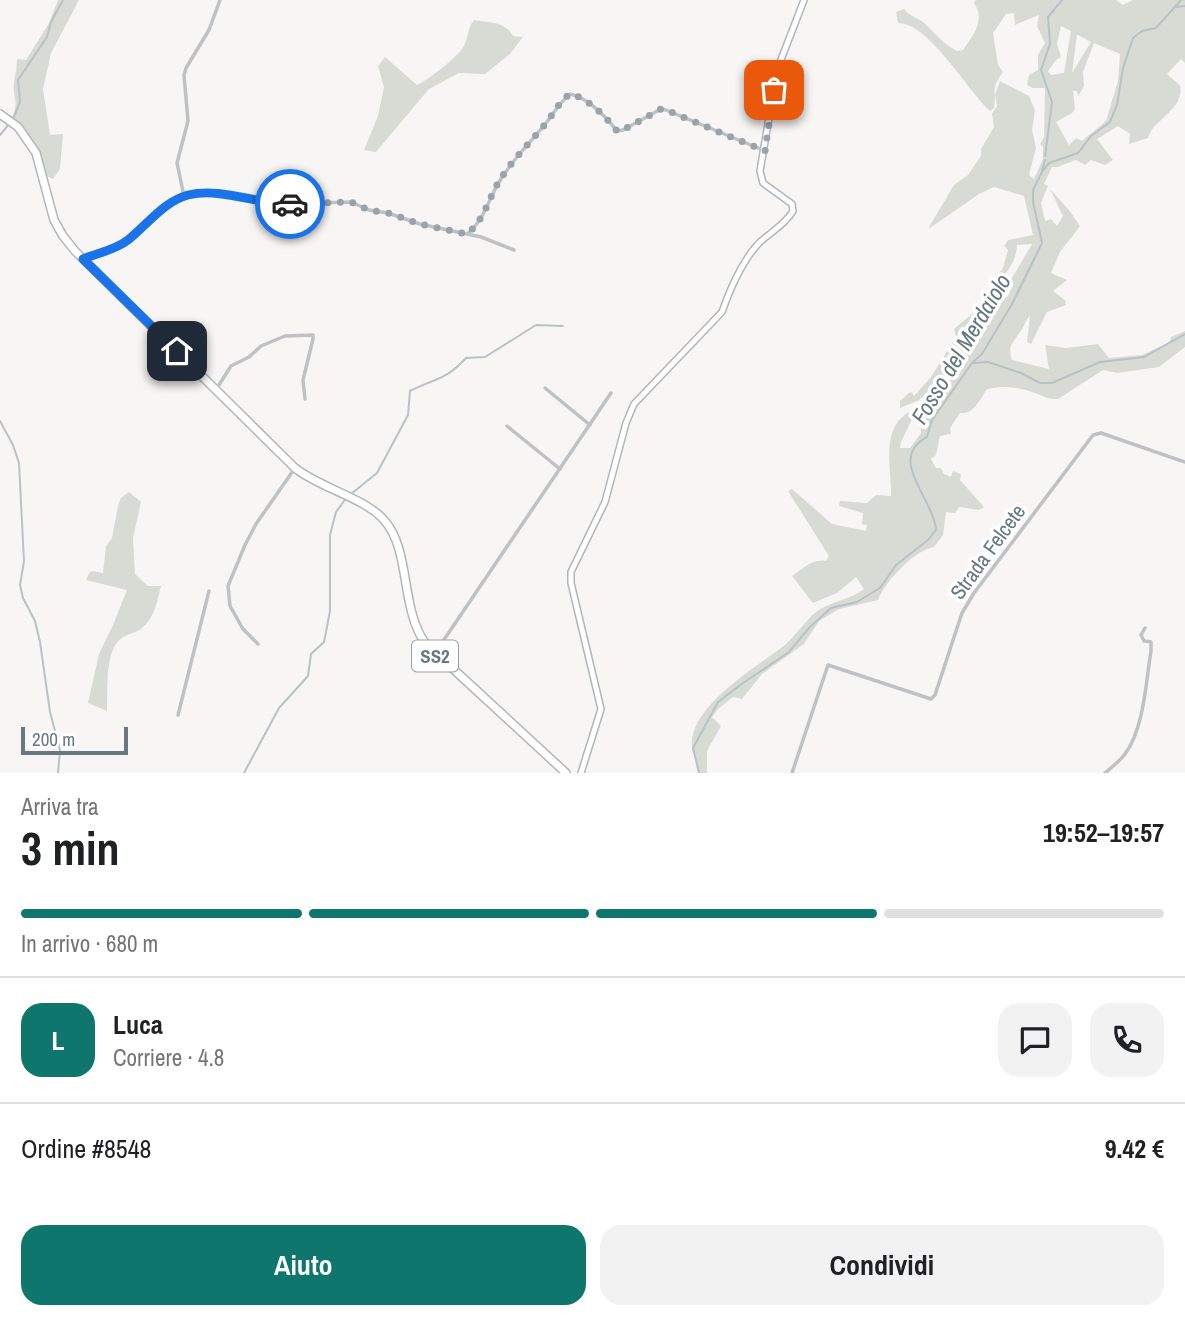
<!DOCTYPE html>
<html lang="it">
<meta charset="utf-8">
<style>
:root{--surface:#fff;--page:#f2f2f2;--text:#202124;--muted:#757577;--line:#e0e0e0;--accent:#0f766e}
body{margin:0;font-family:"Archivo Narrow",sans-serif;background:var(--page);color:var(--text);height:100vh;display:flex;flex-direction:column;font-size:26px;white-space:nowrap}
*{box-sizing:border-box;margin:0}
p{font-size:23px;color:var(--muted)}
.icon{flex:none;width:38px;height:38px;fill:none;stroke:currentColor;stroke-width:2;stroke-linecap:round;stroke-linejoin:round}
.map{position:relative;height:773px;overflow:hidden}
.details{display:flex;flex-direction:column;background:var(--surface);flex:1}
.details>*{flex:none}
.scale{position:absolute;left:21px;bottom:18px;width:107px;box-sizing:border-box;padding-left:7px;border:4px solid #697781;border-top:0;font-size:19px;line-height:24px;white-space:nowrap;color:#697781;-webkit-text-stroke:5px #fff;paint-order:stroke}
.pin{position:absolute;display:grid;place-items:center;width:60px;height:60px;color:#fff;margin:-30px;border-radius:14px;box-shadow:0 4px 10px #0006}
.courier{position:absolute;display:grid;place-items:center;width:70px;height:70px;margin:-35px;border:5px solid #1a73e8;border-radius:50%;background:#fff;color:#222;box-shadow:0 2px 9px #0007}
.summary em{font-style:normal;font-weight:700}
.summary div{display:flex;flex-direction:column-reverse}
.summary{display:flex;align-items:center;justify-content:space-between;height:119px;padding:0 21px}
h1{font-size:46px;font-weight:700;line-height:52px}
.bar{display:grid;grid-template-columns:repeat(4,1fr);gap:10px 7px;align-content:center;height:84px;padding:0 21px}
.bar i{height:9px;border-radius:5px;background:var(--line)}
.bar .current{background:var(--accent)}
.bar p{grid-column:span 4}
.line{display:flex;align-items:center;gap:18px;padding:0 21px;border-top:2px solid var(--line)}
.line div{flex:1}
.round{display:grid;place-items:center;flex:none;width:74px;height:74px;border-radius:21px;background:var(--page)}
.button{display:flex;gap:14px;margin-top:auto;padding:14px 21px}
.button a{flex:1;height:80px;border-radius:21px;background:var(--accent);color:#fff;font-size:28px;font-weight:700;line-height:80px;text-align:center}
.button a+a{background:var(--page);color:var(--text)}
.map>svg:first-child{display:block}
</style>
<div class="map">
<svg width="1185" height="773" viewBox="0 0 1185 773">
<rect width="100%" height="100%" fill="#f7f6f4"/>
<g fill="#d7dbd4" fill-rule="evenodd">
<path d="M58 0H79L51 53 43 89 50 135 63 134 60 169 53 179 47 176C41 151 30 136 12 118 20 100 12 98 14 83 15 74 17 68 17 59L26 60 49 23Z"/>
<path d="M976 0H1116L1123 5 1133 0H1185V63L1181 59 1167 74C1171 78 1177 82 1180 86 1185 110 1152 120 1148 138L1129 144 1130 134 1118 126 1097 139 1113 160 1105 165 1091 160 1085 165 1076 160 1057 167H1052L1044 184 1048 186 1041 203 1045 221 1051 219 1057 226 1063 216 1050 189 1069 210 1080 226 1060 252 1051 273 1067 280 1053 291 1065 300 1066 305 1047 312 1031 344 1027 342 1030 316C1024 322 1025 327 1020 332 1013 343 1007 346 1012 360L1049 369 1045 345 1066 348 1098 344 1109 358 1142 355 1170 342 1171 337 1185 331V347L1159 367 1117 373 1103 370 1058 399C1049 400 1043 396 1035 393 1019 387 1003 385 987 389 980 399 974 415 960 413L950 428 951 434 940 436 936 455 931 459 936 468H941L944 474 951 477 953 471 961 474 960 480 984 507 979 510 959 507 955 513 946 512 943 535 934 547C914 550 885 582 878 600L839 609 819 621 804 644 762 674 742 699 733 697 719 708 712 717 721 726 707 751V773H699C696 767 698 763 696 758 695 754 692 752 692 748 687 706 759 666 786 644 797 634 805 621 816 612 831 601 850 600 864 589L856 577 837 593 813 603 792 576C802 569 813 558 826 561L829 556 788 491 792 489 832 524 866 531 867 525 862 524 863 513 839 506 840 501 867 503 876 495 891 496C892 469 879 427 911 411L915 413 901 442 900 448H910L921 433V422L936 410 948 380 939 382 919 400 900 408V401L909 393 912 392 914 396 931 377 956 337 954 329 995 295 1004 299 1008 296 1013 285 1009 283 1032 244 1017 245C1016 259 1011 267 1002 278L998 275 1003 268 1008 250 1004 246 1008 240 1033 235 1024 196 994 187 979 194 930 228 929 227 954 185 968 175 981 156V149L994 127 992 114 997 106 995 95 1000 81 1029 96 1035 110 1032 130 1036 148 1029 175 1034 179 1043 159V147L1040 144 1044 137 1045 88H1033L1027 85 1029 75 1038 70V55L1045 43 1037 26 1039 15 1015 25 1014 13 1006 14 993 33 998 65 1003 72C990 90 997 89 994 108L990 111C968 91 928 22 898 23L896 12 904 9C909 16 916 17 923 22 935 33 943 44 957 51L963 50C973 35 986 21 974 3ZM1061 26 1071 31 1064 73 1051 75 1048 71 1056 60 1061 57 1057 44ZM1078 35 1091 42 1072 73 1077 35ZM1094 43 1120 54 1118 81 1106 121 1082 141 1076 138 1069 145 1056 122 1072 113 1075 109 1073 91H1077L1078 96 1084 86 1083 72Z"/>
<path d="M474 20C490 23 505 21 513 36L523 37 510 54 485 74 459 73 429 89 376 152 364 150 378 116 384 87 378 66 385 57 417 85C428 80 459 56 464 46 468 37 468 27 474 20Z"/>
<path d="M129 492 141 502 133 538 135 574 148 586H161C157 602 154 621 139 630 130 635 122 635 116 644 105 661 108 691 107 711L88 703 99 654 113 625 127 590 86 580 89 573 92 571 103 573 106 546 112 538 118 506 121 498Z"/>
</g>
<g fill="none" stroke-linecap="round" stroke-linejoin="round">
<g stroke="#b8c2c6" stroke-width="2">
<path d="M1176 7 1185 6"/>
<path d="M13 119 20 102 18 80 47 37 51 22 63 0"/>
<path d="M0 135 9 124"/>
<path d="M1045 156 1052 102 1041 70 1050 44 1048 17 1062 0"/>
<path d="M1042 171 1045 160"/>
<path d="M974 363 988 362 1021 373 1040 383H1052L1100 362 1144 357 1185 334"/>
<path d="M0 421 13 445 19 463 24 561 20 585 23 598 35 621 40 642 50 712 60 750 58 773"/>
<path d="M351 494 377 473 408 415 410 391C435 378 445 381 466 358L485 357 536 325 563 326"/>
<path d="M244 773 279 708 308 676 311 654 324 642 330 611V535L336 512 347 497"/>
<path d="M699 773 693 748 718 702 743 683 789 652 809 628 831 608 857 602 880 588 896 565 928 540 936 530C934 499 886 459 927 437L932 420 972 363 982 354 1012 304 1042 243 1033 202V190L1042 172 1049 163 1078 153 1091 136 1110 122 1117 105 1123 68 1133 38 1142 31 1156 28 1181 0"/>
</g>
<g stroke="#b1b6b9" stroke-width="8">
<path id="secondary" d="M581 773 601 709 571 583V572L605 502 626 423 634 404 722 312C730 289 741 263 758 244 769 233 785 225 793 211L792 204 763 183 760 171 777 70 804 0"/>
</g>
<g stroke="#b2b6b9" stroke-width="10">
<path id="primary" d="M0 114 18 127 36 153 54 220 63 236 75 251 295 468C320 488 365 498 384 520 411 550 400 607 425 643L566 773"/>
</g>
<g stroke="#bec2c5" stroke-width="3.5">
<path d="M184 196 177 163 188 121 184 75 186 68 209 30 220 0"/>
<path d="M468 233C484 220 489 199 499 182 512 160 530 143 546 123 554 113 560 102 570 94 588 98 606 117 617 131L623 130 661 109 666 110 763 150"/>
<path d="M85 258 115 248 128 240 149 219 189 195H223L278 204 351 202 369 210 388 213 420 224 481 237 514 250"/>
<path d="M217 388 231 366 249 357 261 346 285 336 313 335V339L303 380 305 399"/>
<path d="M545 388 590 425"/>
<path d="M507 426 560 469"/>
<path d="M258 644 243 629 230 606 228 586 245 545 256 524 295 468"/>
<path d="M435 653 611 393"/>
<path d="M178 715 209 591"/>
<path d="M792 773 828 665 931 699 935 695 962 613 974 593 1093 435 1101 433 1185 462"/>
<path d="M1105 773C1112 767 1120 761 1125 754 1144 729 1146 681 1151 651V642L1144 641 1141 635 1145 628"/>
</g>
<use href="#secondary" stroke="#fff" stroke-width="5"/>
<use href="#primary" stroke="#fff" stroke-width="7"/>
</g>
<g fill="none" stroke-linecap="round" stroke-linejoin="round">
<path stroke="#9ba3a9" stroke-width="7" stroke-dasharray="0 12.6" d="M290 204 351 202 369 210 388 213 420 224 466 234C483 223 488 200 498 183 511 161 530 143 546 123 554 113 559 102 570 94 588 98 606 117 617 131L623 130 661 109 666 110 765 151 774 90"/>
<path stroke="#1a73e8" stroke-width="9" d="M177 351 83 259C98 253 115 250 128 240 146 226 164 201 188 195 220 187 257 204 290 204"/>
</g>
<g text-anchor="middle" stroke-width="7" stroke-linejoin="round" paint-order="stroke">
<rect fill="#fff" stroke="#96a0a7" stroke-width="2" x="412" y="640.5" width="46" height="31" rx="5"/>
<g font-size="19" font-weight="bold" fill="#697781">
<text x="435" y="663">SS2</text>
</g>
<g font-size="21" fill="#697781" stroke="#fff">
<text transform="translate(988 552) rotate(-54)" y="7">Strada Felcete</text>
</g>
<g font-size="23" font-style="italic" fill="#65777d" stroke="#fff">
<text transform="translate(961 349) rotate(-59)" y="8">Fosso del Merdaiolo</text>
</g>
</g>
</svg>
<div class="scale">200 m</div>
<div class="pin" style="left:774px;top:90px;background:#ea580c"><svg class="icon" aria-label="bag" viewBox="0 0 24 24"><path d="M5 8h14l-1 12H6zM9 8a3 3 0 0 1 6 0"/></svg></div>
<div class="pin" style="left:177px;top:351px;background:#1f2937"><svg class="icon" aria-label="home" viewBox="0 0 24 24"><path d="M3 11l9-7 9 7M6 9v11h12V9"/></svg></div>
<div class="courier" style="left:290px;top:204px"><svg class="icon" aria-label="car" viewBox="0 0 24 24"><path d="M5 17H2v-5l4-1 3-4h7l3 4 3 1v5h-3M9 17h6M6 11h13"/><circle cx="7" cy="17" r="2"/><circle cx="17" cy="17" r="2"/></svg></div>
</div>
<section class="details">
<div class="summary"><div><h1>3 min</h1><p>Arriva tra</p></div><em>19:52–19:57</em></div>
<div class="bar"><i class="current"></i><i class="current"></i><i class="current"></i><i></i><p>In arrivo · 680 m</p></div>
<div class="line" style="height:126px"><b class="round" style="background:var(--accent);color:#fff">L</b><div><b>Luca</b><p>Corriere · 4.8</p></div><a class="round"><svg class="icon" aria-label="chat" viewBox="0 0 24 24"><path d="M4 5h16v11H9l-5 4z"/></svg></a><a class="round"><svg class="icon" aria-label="phone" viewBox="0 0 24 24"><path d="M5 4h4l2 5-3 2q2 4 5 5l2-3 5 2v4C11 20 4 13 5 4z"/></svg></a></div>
<div class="line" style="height:91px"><div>Ordine #8548</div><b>9.42 €</b></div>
<div class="button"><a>Aiuto</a><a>Condividi</a></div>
</section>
